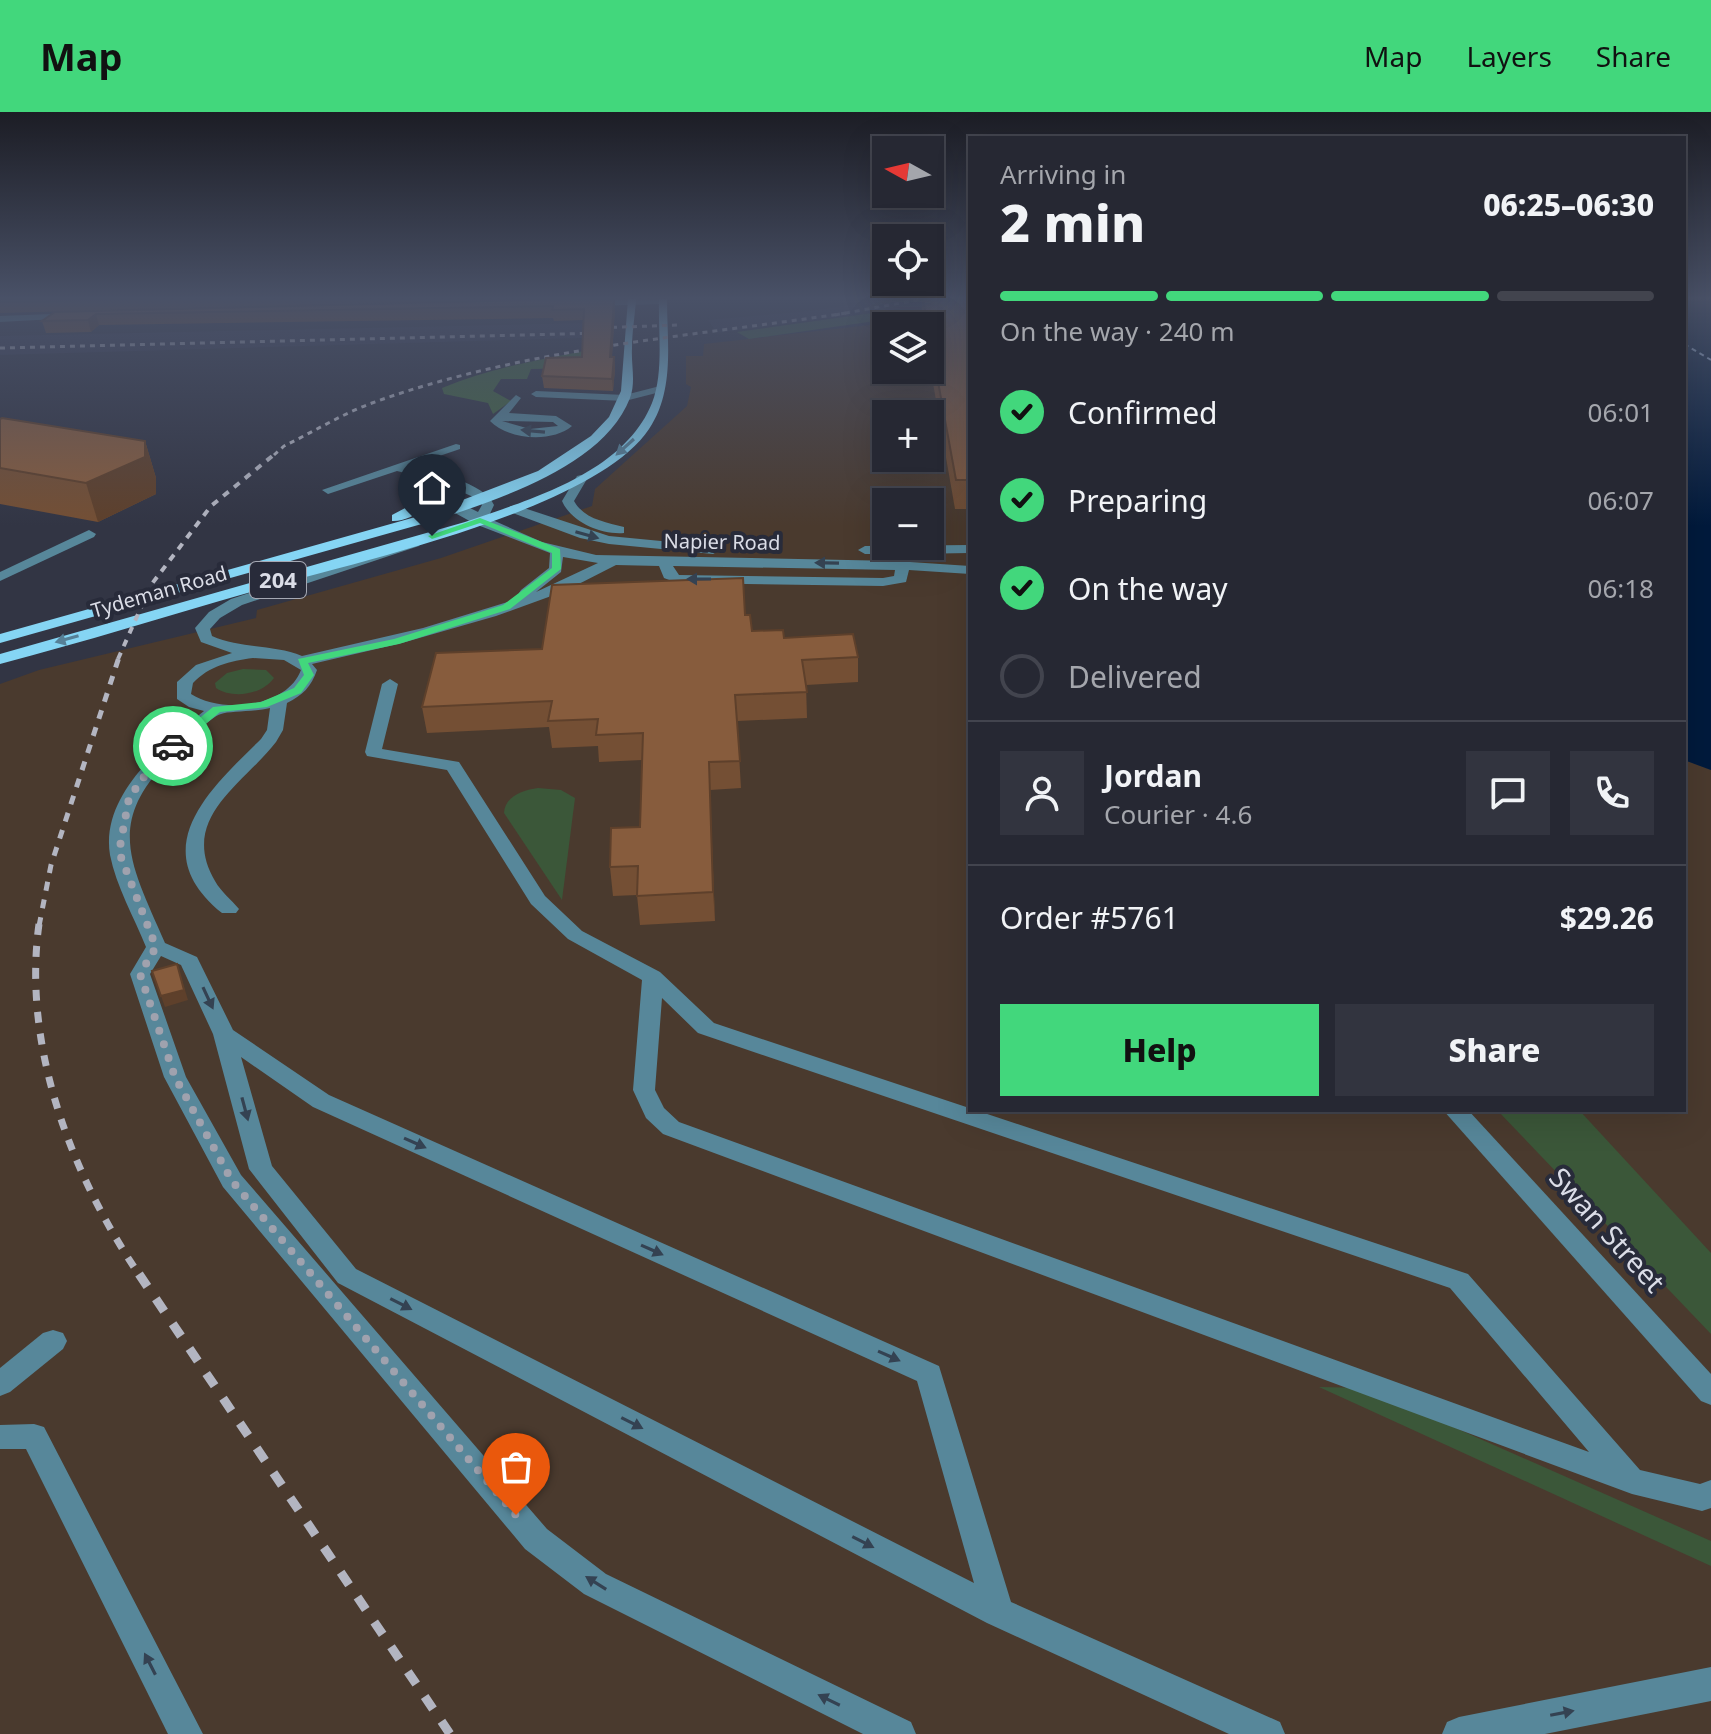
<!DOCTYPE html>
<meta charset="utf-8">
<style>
:root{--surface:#262833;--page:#32343f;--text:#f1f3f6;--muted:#a4a6ac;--line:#42444e;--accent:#42d77c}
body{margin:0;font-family:"Noto Sans",sans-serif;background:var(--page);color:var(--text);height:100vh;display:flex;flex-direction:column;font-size:30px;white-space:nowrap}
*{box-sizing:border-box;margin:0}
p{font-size:26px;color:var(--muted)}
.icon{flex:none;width:44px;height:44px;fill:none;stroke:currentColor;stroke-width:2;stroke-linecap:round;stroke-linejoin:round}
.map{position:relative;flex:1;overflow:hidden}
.drawer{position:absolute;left:968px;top:24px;width:718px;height:976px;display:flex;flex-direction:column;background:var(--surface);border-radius:0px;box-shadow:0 8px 32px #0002,0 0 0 2px var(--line)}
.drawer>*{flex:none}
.needle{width:52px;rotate:278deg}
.fabs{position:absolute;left:872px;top:24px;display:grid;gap:16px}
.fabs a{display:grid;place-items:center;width:72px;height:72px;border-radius:0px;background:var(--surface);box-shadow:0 8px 32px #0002,0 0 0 2px var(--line);font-size:40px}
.pin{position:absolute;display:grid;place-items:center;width:68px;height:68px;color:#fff;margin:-82px -34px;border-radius:50% 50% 50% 0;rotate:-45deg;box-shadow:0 0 8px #0007}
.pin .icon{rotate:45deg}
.courier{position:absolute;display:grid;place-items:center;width:80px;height:80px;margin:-40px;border:6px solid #42d77c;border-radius:50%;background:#fff;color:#222;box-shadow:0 2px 10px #0007}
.headline em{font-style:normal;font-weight:800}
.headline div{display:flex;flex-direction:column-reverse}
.headline{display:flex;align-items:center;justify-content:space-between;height:136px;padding:0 32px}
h1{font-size:52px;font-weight:800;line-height:60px}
.bar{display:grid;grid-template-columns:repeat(4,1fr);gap:12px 8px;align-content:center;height:96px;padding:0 32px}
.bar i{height:10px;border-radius:6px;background:var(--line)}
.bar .selected{background:var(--accent)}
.bar p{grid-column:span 4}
.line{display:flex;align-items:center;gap:20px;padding:0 32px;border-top:2px solid var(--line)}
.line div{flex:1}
.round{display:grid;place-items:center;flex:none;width:84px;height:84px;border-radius:0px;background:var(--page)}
ol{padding:0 32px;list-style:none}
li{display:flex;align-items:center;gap:24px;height:88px}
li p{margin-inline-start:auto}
li .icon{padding:8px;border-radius:50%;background:var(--accent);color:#111;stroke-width:4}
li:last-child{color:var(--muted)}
li i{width:44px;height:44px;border:4px solid var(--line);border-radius:50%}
.cta{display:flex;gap:16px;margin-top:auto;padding:16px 32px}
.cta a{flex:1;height:92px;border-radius:0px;background:var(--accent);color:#111;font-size:32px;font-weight:800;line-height:92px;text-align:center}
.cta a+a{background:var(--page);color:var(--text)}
header{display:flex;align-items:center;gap:48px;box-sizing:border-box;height:112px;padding:0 40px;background:var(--accent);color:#111}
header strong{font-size:38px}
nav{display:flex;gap:44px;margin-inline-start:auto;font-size:28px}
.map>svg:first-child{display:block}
</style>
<header>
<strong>Map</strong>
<nav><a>Map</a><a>Layers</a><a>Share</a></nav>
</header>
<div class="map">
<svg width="1711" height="1622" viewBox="0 0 1711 1622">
<rect width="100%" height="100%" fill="#323544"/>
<g fill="#393c52">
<path d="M890 187H964L890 202 885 199 717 221 708 208 810 199Z"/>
<path d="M588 211 586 226H581L0 243V224Z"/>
</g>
<path fill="#4a3a2e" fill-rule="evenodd" d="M970 187V998H1684V648L1711 658V1622H0V572L39 558 256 506 257 498 441 446 592 394 595 377 687 294 691 275 686 272V244H703L704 232 870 213 892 208 890 202ZM886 214H930V258H886ZM886 302H930V346H886ZM886 390H930V434H886Z"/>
<g fill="#3b5739">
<path d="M243 557 266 558 274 566C262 583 232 587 216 576L215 571 227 561Z"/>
<path d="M538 676 561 678 575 686 562 788 504 701C505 684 523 678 538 676Z"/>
<path d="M1497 998H1579L1711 1141V1222Z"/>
<path d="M1319 1275 1365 1276 1711 1429V1454Z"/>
</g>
<g fill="#436640">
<path d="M886 199 889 207 749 227 737 220Z"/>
<path d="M589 238 583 256 531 257 527 267H501L493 279 511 289 493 302 488 291 444 282 442 276C489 256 539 248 589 238Z"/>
</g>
<path fill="#011a3c" d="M1684 187H1711V658L1684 648Z"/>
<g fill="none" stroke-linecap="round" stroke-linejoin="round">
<path stroke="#b8d5fb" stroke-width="2" stroke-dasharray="5 4" stroke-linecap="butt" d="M1684 232 1711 248"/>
<g fill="#57879a" fill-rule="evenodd">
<path d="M668 187 662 192 589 194 585 191 589 188Z"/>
<path d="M77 201 74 206 0 210V204Z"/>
<path d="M660 274 664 275V279L625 289 536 285 531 282 536 279 625 283Z"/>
<path d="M516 283 521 286 509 301 556 304 572 314C552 331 509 328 490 309ZM502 309 553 310 558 314 530 317Z"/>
<path d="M456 332 460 333V337L410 354C432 359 485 371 494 393L488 406 542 430 596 443 896 449 897 442H865L858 438 865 434 970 433V441L910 442V450L970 454V462L909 458 906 470 883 474 677 471 664 466 659 454 616 453 565 479 496 504 402 531 312 552 317 558C311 575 303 583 287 591L283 618 276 630C244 672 178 706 215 769 221 780 231 787 239 797L236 801H222C143 737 210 677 261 627L267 618 270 596C256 600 229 599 221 602 210 605 188 630 179 638 102 708 130 750 165 831L197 845 233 918 329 983 939 1254 1011 1490 1280 1610 1285 1622H1229L987 1511 338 1171 249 1057 213 922 181 853 161 844 150 862 186 965 241 1063 547 1417 606 1462 911 1610 916 1622H863L584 1482 525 1437 223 1075 164 965 130 862 146 835C134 805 116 774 110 743 100 682 164 632 204 599L189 595 177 587V570L196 553 232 541 201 530 195 516 209 500 231 487 414 427 421 431 419 434 242 493 220 506 210 517 212 524C241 537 274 532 302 544L423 516 524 485 519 481 521 478 549 456 550 441 475 412 408 375 405 361 397 359 328 382 322 378ZM417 363 433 367 480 388 482 393 478 400 418 370ZM563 445 598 451 536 480 561 460ZM673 454 895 458 894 464 883 466 679 463ZM253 546 284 548 301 558C287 596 221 602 191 582L193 571C209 554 230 549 253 546ZM241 945 313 995 917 1269 974 1471 356 1157 272 1054Z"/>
<path d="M581 363 587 367 574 389C584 407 605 410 624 415V421C601 423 571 410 562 389L577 364Z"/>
<path d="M510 394H518L609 424 713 434 720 438 713 442 609 432 580 426 510 400Z"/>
<path d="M89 418 96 422 94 425 0 469V460Z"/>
<path d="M390 567 398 572 382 637 459 650 545 784 582 819 660 860 714 911 1468 1162 1640 1358 1700 1372 1711 1368V1396L1702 1399 1632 1382 663 1022 646 1006 633 978 642 868 568 827 531 792 447 658 367 644 365 640 382 572ZM662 886 698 921 1450 1176 1589 1340 679 1010 664 996 655 978Z"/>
<path d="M1443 998H1468L1711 1262V1293L1701 1289Z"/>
<path d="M53 1218 63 1221 67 1229 63 1237 10 1280 0 1284V1256L43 1221Z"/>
<path d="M34 1312 44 1315 203 1622H168L26 1337H0V1313Z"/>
<path d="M1711 1555V1589L1545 1622H1442L1447 1610 1459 1605Z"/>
</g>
<g fill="#85d5f4" fill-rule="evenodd">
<path d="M628 187H636C635 204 632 220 632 236 631 253 636 270 630 286 604 354 499 387 436 408L0 531V522L426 402 538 359 591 324 609 305 621 279Z"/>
<path d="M659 187H667C667 231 675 278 649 317 595 399 347 452 251 480 167 504 84 530 0 552V542L465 410C529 388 624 361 652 291 664 260 658 220 659 187Z"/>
<path d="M430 379 440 382C430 395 409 410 392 409V403L424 386Z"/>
</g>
<g stroke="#b3b5c1" stroke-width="3" stroke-dasharray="5 5" stroke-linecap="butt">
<path d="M835 203 922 187"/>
<path d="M592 216 680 213"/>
<path d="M0 236 604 221"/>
<path d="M274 343 284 334C313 320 342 302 372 291 524 236 687 225 846 201"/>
</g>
<path stroke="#b3b5c1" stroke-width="4" stroke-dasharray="7 7" stroke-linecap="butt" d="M118 547 151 473 211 394 276 341"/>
<path stroke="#b3b5c1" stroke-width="5" stroke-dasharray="9 9" stroke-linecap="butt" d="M39 814 51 753 119 545"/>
<path stroke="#b3b5c1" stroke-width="7" stroke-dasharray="11 11" stroke-linecap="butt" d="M39 812C22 935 72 1064 140 1164"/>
<path stroke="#b3b5c1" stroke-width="9" stroke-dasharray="15 15" stroke-linecap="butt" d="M139 1162 450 1622"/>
</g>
<g fill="#744f34">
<path d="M0 187H614L615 196 612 245H614L615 257 613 279 544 276 542 264 582 245 583 208 554 209 553 206 99 213 91 220 46 221 42 209 55 200 501 188 0 201Z"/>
<path d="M922 187H970V397H955L930 254V214H923L922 205Z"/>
<path d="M0 307 145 329 156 366V382L98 410 0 392Z"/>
<path d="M745 503 752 519 858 545V570L806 573 807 606 737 609 741 676 710 678 715 809 640 813 637 783 613 784 610 755 640 715 642 648 599 650 598 634 552 636 549 615 427 621 422 595 542 537Z"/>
</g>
<g fill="#5e402b">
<path d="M614 187 615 196 611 257 610 245Z"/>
<path d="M96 202 99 213 91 220 88 208Z"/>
<path d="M614 245 615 257 613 279 612 267Z"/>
<path d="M145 329 156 366V382L98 410 86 371Z"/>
<path d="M709 650 710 678 715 809 713 780Z"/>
<path d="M177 852 188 888 165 895 161 884Z"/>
</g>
<g fill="#875c3d" stroke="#5e402b" stroke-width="2">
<path d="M0 187H152L0 190Z"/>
<path d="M566 187H614L610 245H614L612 267 542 264 546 246 582 245 584 197 552 198 553 194 96 202 88 208 42 209 55 200Z"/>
<path d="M923 187H970V368H956L930 226V214H928Z"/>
<path d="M2 306 145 329V345L86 371 0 356V307Z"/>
<path d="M743 466 745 503H750L752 519 783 518 784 526 853 522 858 545 802 548 807 580 735 583 740 649 709 650 713 780 637 784 638 754 610 755 611 716 640 715 643 621 596 623 598 607 548 609 552 589 422 595 436 541 542 537 552 473Z"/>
<path d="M177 852 184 878 161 884 152 859Z"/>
</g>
<defs><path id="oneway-solid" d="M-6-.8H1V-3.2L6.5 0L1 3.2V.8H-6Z" transform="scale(2)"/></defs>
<g fill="#344252">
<use href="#oneway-solid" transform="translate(533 319) rotate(-175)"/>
<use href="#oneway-solid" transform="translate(587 423) rotate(16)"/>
<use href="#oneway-solid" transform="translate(827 451) rotate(-179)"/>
<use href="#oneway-solid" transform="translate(699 467) rotate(-180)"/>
<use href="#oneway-solid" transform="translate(208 886) rotate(65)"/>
<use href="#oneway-solid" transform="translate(245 997) rotate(75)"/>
<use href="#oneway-solid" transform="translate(415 1031) rotate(24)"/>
<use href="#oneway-solid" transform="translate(652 1138) rotate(24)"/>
<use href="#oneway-solid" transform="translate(401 1192) rotate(27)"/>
<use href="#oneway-solid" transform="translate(889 1244) rotate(24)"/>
<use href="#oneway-solid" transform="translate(632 1311) rotate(27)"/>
<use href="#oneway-solid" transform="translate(863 1430) rotate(27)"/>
<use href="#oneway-solid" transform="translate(596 1471) rotate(-148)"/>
<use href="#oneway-solid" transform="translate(150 1552) rotate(-117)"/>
<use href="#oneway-solid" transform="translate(829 1588) rotate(-154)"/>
<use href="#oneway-solid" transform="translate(1562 1601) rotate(-11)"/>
</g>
<g fill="#568097">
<use href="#oneway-solid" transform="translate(625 335) rotate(138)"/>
<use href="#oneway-solid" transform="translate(67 527) rotate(164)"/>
</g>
<linearGradient id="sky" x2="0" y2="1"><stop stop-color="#1c1d25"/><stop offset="0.45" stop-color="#495167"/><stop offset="1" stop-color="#495167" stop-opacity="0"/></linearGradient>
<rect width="1711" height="414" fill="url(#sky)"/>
<path fill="#42d77c" d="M480 406 560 437 561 457 510 497 399 532 308 551 314 563 301 581 267 595 220 600 177 636H169V631L213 595 261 590 294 576 304 563 298 547 394 527 503 493 552 456V441L480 411 432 427 428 424Z"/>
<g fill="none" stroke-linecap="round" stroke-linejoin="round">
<path stroke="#a0a2ae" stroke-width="8" stroke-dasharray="0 14.4" d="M173 634 156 648 129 686 119 740 156 835 140 862 175 965 232 1069 516 1403"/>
</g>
<g text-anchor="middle" stroke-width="8" stroke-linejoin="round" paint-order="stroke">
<g font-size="20" fill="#dbdde7" stroke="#282b3a">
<text transform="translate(722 430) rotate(1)" y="7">Napier Road</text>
<text transform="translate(159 480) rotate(-16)" y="7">Tydeman Road</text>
</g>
<rect fill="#282b3a" stroke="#a5a8b3" stroke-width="2" x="250" y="450" width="56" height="36" rx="6"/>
<g font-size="22" font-weight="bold" fill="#dbdde7">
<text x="278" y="476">204</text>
</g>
<g font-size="28" fill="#dbdde7" stroke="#282b3a">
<text transform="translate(1607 1118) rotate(48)" y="10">Swan Street</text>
</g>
</g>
</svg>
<div class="fabs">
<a><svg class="needle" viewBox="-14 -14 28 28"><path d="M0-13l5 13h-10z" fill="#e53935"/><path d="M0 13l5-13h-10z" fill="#a4a6ac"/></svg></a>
<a><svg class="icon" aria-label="locate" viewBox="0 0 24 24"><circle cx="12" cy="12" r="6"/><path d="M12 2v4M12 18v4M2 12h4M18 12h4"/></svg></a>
<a><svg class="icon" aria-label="layers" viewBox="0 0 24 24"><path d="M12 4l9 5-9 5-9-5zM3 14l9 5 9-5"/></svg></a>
<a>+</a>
<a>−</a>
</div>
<div class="pin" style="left:516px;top:1403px;background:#ea580c"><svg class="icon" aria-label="bag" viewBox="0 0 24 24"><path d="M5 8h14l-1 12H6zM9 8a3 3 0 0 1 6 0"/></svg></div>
<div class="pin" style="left:432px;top:424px;background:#1f2937"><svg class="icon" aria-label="home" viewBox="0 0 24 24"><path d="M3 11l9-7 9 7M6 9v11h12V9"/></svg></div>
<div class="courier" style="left:173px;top:634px"><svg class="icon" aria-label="car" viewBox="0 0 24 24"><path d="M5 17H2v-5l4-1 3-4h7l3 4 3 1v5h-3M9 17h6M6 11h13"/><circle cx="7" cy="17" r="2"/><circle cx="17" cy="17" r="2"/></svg></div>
<section class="drawer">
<div class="headline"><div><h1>2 min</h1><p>Arriving in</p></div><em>06:25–06:30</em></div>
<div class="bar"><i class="selected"></i><i class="selected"></i><i class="selected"></i><i></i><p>On the way · 240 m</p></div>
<ol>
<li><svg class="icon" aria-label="check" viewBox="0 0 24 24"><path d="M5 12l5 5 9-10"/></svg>Confirmed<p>06:01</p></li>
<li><svg class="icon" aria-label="check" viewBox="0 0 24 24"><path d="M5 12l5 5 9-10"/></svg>Preparing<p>06:07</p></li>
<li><svg class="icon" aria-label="check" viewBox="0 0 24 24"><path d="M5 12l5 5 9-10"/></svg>On the way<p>06:18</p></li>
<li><i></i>Delivered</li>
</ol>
<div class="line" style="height:144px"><a class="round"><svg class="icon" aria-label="person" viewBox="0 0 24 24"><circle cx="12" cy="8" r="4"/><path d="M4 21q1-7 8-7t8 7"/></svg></a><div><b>Jordan</b><p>Courier · 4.6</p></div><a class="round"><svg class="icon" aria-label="chat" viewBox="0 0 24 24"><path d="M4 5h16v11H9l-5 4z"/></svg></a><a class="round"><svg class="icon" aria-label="phone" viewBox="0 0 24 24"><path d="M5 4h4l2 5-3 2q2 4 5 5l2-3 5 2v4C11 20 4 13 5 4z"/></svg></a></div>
<div class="line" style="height:104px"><div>Order #5761</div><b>$29.26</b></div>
<div class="cta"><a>Help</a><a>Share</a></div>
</section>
</div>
